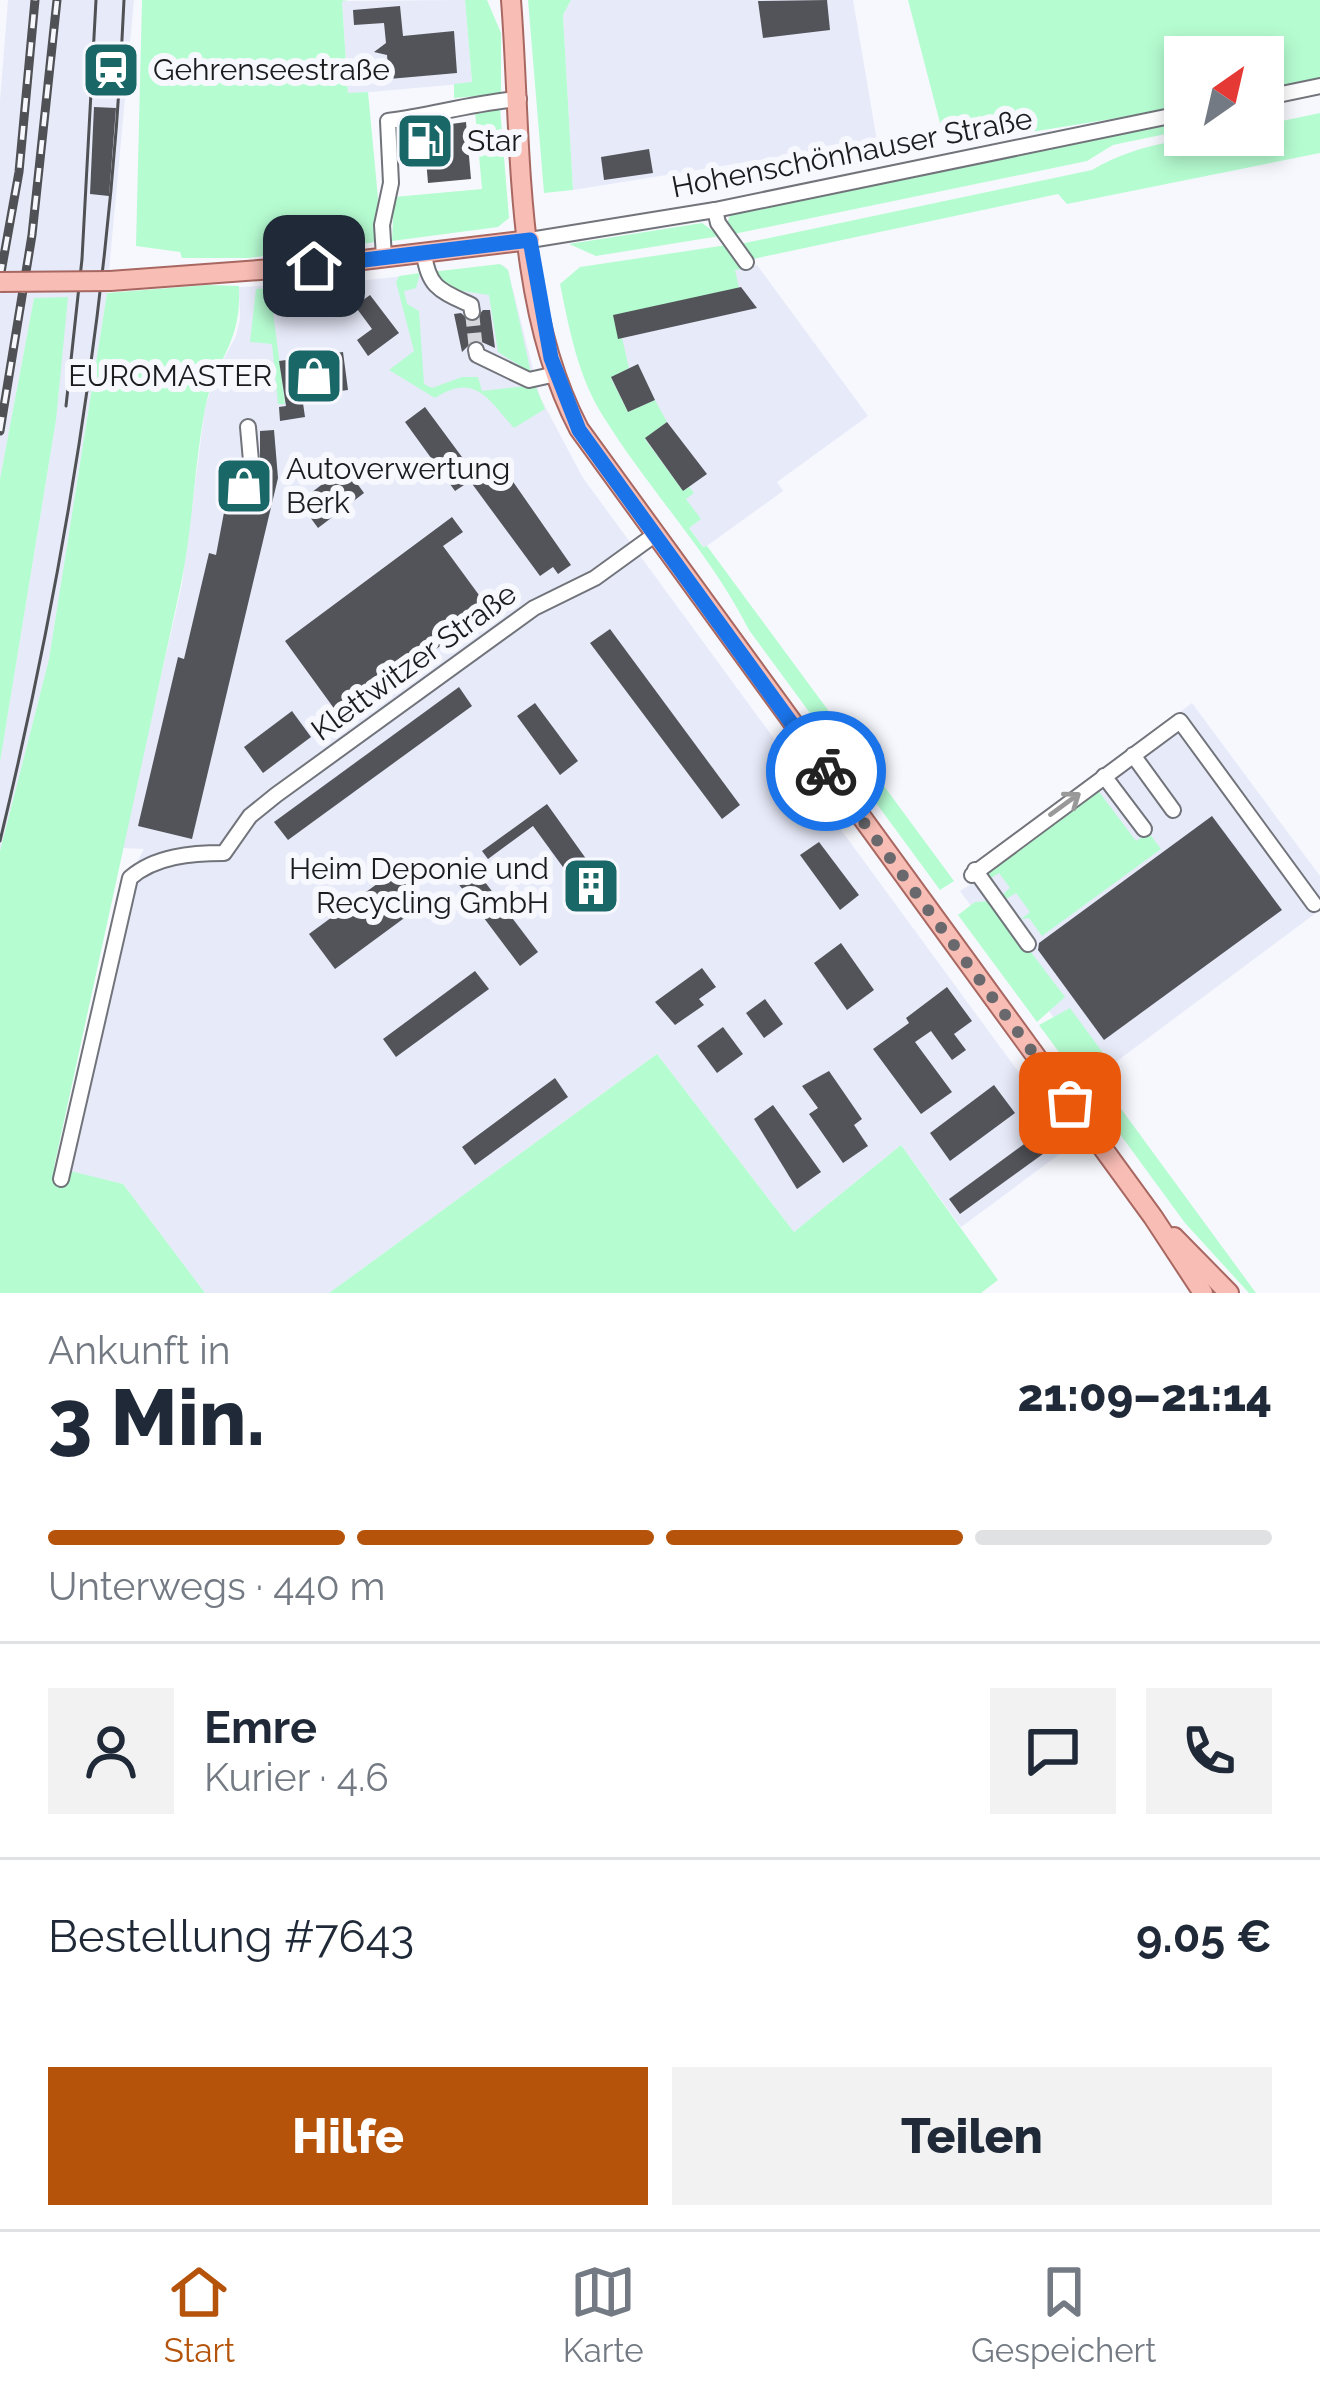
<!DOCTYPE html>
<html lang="de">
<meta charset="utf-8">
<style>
:root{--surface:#fff;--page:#f2f2f3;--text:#1f2937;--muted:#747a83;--line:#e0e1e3;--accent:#b45309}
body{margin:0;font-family:Raleway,sans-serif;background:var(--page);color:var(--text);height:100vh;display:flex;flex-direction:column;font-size:45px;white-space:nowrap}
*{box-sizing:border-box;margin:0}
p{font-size:39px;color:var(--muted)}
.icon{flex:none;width:66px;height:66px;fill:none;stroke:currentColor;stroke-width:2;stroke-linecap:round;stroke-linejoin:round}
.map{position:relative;height:1293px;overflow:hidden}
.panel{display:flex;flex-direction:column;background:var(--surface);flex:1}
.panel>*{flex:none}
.needle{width:78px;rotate:34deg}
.fabs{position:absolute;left:1164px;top:36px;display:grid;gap:24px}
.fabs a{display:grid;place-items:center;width:120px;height:120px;border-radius:0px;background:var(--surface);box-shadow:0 6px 18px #0003;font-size:60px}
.pin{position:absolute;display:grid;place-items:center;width:102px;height:102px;color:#fff;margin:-51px;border-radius:24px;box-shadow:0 6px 18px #0006}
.courier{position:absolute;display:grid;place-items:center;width:120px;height:120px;margin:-60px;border:9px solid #1a73e8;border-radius:50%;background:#fff;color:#222;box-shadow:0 3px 15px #0007}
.overview em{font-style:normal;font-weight:800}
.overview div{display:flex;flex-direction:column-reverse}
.overview{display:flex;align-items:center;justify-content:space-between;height:204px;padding:0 48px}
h1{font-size:78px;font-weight:800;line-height:90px}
.bar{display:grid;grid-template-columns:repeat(4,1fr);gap:18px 12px;align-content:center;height:144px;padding:0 48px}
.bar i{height:15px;border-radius:9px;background:var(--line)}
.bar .on{background:var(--accent)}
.bar p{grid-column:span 4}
.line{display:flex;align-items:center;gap:30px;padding:0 48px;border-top:3px solid var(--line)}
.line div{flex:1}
.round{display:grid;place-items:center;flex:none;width:126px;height:126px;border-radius:0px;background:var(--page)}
.cta{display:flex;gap:24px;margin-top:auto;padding:24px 48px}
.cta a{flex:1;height:138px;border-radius:0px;background:var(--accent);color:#fff;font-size:48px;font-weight:800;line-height:138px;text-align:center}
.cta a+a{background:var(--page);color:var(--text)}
.tab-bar{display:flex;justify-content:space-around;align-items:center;height:168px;border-top:3px solid var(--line);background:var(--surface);font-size:33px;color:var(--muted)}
.tab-bar a{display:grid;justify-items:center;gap:6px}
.tab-bar .on{color:var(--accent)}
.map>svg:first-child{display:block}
</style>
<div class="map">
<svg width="1320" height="1293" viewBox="0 0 1320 1293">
<rect width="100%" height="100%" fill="#f7f8fe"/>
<g fill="#e7eaf9">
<path d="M8 0H134L107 293 49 659 0 851V762L56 420 34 298 0 479V101Z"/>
<path d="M465 0 472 83 348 94 342 1Z"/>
<path d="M571 0H853L877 141 573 190 563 15Z"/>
<path d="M503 265 508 270 540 397 583 478 1072 1145 961 1227 901 1145 794 1232 657 1054 329 1293H205L123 1184 67 1171 132 872 144 849 122 848 182 584 205 408 215 375 236 336 240 319 239 287 349 282Z"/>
<path d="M757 265 868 416 777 482 783 491 704 548 624 442 590 351 619 291Z"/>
<path d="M1192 703 1320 876V910L1097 1076 960 891 976 881 969 870Z"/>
</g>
<g fill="#b6fcd1">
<path d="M142 0H349L342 1 348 93 368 92 378 198 376 242 248 258H182L180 252 136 246Z"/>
<path d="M465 0H487L501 33V94L454 98V84L472 82Z"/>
<path d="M528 0H571L563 15 573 190 544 193Z"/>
<path d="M908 0H1320V79L1263 91V57H1185V107L946 146Z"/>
<path d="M500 108 509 218 498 227 392 241 394 197 482 189 475 111Z"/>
<path d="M1320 113V153L1067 204 1058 194 753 259 740 244 1092 170C1141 140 1206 135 1263 135V125Z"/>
<path d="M1185 120V130L1113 145 1087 161 734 234 726 226 730 215 776 203Z"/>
<path d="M702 223 720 236 596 256 569 244Z"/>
<path d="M727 245 742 269 735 270 739 288 622 338 629 368 611 378 628 412 655 400 667 422 645 439 683 491 689 487 694 493 686 499 701 519 689 528 703 547 707 546 954 881 940 890 749 630C710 553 648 489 603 416 578 377 569 328 560 284L580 267Z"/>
<path d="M500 264 508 270 531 373 498 352 489 295 456 290 431 272Z"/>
<path d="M420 273 416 288 404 291 407 304 419 311 424 384 432 388 462 377H478L482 391 535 385 545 409 514 428C488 399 475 372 435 398L389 370 414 351 396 282 399 276Z"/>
<path d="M322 284 324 297 272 305 285 404H278L272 344 250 342 256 289Z"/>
<path d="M208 285 239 286C242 346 215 357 205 409 194 467 193 526 181 584L54 1167 123 1184 205 1293H0V851L49 659 107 293Z"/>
<path d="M68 297 56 420 0 762V479L34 298Z"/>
<path d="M1097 789 1136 841 1149 833 1161 849 1042 936 1029 918 1021 919 1030 912 1016 893 1006 899 1003 894 1010 888 999 873 991 878 987 873Z"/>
<path d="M992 901 1065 997 1037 1022 958 915 975 902Z"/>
<path d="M1070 1008 1106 1057 1078 1078 1039 1025Z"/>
<path d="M657 1054 794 1232 901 1145 998 1280 981 1293H329Z"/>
<path d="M1097 1076 1256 1293H1249L1185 1223 1084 1085Z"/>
</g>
<g fill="#53545a">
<path d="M827 0 830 30 763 38 758 1Z"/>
<path d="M400 6 403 36 454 31 457 73 389 79 387 55 374 52 386 43 384 23 354 25 353 10Z"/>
<path d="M94 107 116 108 109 196 90 194Z"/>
<path d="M466 122 471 179 428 183 425 147 401 149 400 131Z"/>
<path d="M649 149 653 173 604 180 601 157Z"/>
<path d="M741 287 757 308 618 339 613 315Z"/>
<path d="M370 295 399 333 368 356 357 340 372 329 355 306Z"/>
<path d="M483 310H490L495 348 475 339 462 352 454 314 461 313 472 323Z"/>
<path d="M343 352 348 390 302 396 305 417 280 421 279 407 286 406 279 361Z"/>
<path d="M638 364 655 400 628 412 611 377Z"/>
<path d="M425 407 476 476 498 460 571 565 558 574 553 567 540 576 470 481 455 491 405 422Z"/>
<path d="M667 422 707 474 683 491 645 438Z"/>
<path d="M274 430 278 478 192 839 138 826 178 657 184 659 209 553 216 555 232 470 260 468V431Z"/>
<path d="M345 467 364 493 318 528 299 502Z"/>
<path d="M452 517 463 532 443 546 490 610 341 718 285 641Z"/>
<path d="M610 629 740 805 722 819 590 643Z"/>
<path d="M459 687 472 706 288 840 274 822Z"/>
<path d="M535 703 578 761 560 775 517 716Z"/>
<path d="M292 711 311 737 263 773 244 747Z"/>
<path d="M547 804 614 898 595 911 533 826 488 859 482 851Z"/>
<path d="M1212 816 1282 910 1104 1040 1038 950 1039 943Z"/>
<path d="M819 842 859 895 840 910 800 855Z"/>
<path d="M469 861 538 952 520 966 451 874Z"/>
<path d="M400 867 426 902 335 969 309 934Z"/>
<path d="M841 943 874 990 847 1010 814 963Z"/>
<path d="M702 968 716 987 699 999 704 1005 675 1025 655 1002Z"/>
<path d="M475 971 489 989 396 1057 383 1039Z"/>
<path d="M947 987 972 1021 954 1034 966 1050 952 1060 931 1031 915 1042 952 1092 921 1114 873 1049 909 1023 906 1018Z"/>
<path d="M765 999 783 1024 764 1038 746 1013Z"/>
<path d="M723 1027 743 1054 717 1073 697 1046Z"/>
<path d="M829 1071 862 1119 854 1125 868 1146 843 1163 809 1114 818 1108 802 1086Z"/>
<path d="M555 1078 568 1097 475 1165 462 1147Z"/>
<path d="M994 1085 1015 1113 950 1161 930 1133Z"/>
<path d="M773 1105 821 1172 797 1189 754 1119Z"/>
<path d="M1035 1136 1047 1151 960 1214 949 1199Z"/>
</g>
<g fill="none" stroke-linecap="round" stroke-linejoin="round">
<path stroke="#d6d7dd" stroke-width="14" stroke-dasharray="14 7" stroke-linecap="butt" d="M472 312 476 350"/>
<g stroke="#72747b" stroke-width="18">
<g id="minor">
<path d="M1263 98 1320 86"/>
<path d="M715 210 718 223 746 262"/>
<path d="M530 240 715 210 1185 113"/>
<path d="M424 253C428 288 441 291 471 305L472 312"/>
<path d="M384 257 382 225 391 183 388 121C434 115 472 103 519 99"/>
<path d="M476 350 477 355 529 380 556 374"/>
<path d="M248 427 251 461"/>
<path d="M1133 755 1173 810"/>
<path d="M1104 776 1144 829"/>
<path d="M975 870 1028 944"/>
<path d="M972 875 1180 721 1314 904"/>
<path d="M61 1179 130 878C155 856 192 853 224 853L250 816 276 795 534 608 595 578 653 536"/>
</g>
</g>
<g stroke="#a86861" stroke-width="22">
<g id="major">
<path d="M511 0C522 139 513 303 579 429L1153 1217 1203 1293"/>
<path d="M110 281 313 266 530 240"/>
<path d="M1174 1237 1229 1293"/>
</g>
</g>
<use href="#minor" stroke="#fff" stroke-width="14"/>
<use href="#major" stroke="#f8bdb5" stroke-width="18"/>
<g stroke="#505154" stroke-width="3">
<path d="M66 406 82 259 96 0"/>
<path d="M0 841C66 566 112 283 124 0"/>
</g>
<g stroke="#505154" stroke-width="9">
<g id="rail">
<path d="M0 278 19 172 35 0"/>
<path d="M0 431 32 235 57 0"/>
</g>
</g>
<use href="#rail" stroke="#f7f8fe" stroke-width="4.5" stroke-dasharray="14" stroke-linecap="butt"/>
<g stroke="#a86861" stroke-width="22" stroke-linecap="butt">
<path id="major-bridge" d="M0 282 110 281"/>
</g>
<use href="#major-bridge" stroke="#f8bdb5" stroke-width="18"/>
</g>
<defs><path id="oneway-shaft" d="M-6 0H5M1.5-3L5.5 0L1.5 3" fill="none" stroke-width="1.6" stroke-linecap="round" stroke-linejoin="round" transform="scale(3)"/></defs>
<use stroke="#99999a" href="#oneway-shaft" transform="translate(1065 804) rotate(-36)"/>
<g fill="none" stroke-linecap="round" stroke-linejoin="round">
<path stroke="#69696d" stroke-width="12" stroke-dasharray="0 21.6" d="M826 771 1070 1103"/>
<path stroke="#1a73e8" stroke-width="15" d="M314 266 530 240 551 358 579 430 826 771"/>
</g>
<defs>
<g id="station-square" transform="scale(3)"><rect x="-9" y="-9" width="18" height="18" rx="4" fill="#1a6768" stroke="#f7f8fe"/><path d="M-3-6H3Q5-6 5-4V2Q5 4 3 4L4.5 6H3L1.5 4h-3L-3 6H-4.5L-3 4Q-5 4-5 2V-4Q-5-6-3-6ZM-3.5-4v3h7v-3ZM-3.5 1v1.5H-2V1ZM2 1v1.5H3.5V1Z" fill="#fff"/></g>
<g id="fuel-square" transform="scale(3)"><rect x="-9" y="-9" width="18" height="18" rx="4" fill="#1a6768" stroke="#f7f8fe"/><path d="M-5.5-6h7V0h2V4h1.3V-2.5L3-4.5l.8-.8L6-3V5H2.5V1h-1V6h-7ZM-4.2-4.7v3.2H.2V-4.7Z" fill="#fff"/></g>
<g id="shop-square" transform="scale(3)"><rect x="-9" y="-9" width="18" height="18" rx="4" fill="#1a6768" stroke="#f7f8fe"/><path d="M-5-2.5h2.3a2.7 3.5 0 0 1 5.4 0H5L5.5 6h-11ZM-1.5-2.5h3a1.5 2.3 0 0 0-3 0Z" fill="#fff"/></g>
<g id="building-square" transform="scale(3)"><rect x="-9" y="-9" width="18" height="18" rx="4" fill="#1a6768" stroke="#f7f8fe"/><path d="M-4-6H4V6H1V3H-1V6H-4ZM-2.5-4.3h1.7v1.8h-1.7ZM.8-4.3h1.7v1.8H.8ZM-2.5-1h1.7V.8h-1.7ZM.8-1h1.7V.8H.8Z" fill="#fff"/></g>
</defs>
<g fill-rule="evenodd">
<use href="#station-square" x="111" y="70"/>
<use href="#fuel-square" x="425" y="141"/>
<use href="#shop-square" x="314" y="376"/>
<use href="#shop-square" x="244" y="486"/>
<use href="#building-square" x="591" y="886"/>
</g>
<g text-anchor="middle" stroke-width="12" stroke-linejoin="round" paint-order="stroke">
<g font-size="30" fill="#1c1c1f" stroke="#f7f8fe" text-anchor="start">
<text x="153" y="80">Gehrenseestraße</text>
<text x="467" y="151">Star</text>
<text x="272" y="386" text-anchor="end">EUROMASTER</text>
<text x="286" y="479">Autoverwertung<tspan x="286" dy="34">Berk</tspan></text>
<text x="549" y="879" text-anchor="end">Heim Deponie und<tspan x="549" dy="34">Recycling GmbH</tspan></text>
</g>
<g font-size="30" fill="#1c1c1f" stroke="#f7f8fe">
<text transform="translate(852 153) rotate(-11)" y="10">Hohenschönhauser Straße</text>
<text transform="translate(414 662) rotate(-36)" y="10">Klettwitzer Straße</text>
</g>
</g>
</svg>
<div class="fabs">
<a><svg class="needle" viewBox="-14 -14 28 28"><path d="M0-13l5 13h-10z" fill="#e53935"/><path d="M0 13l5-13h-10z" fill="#747a83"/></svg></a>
</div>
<div class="pin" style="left:1070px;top:1103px;background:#ea580c"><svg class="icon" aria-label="bag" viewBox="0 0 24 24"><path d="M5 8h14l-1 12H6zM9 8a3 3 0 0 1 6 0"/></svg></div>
<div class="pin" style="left:314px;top:266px;background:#1f2937"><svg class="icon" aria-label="home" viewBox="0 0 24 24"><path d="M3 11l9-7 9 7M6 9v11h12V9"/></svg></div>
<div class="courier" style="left:826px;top:771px"><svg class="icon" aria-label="bike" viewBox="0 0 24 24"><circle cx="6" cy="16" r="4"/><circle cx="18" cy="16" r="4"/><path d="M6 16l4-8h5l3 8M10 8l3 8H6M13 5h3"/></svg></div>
</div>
<section class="panel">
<div class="overview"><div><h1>3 Min.</h1><p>Ankunft in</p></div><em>21:09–21:14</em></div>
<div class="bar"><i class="on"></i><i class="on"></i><i class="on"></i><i></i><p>Unterwegs · 440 m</p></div>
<div class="line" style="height:216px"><a class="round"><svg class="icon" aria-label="person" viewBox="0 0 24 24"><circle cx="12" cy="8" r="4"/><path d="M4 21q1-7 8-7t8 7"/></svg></a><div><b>Emre</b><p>Kurier · 4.6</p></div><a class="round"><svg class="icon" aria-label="chat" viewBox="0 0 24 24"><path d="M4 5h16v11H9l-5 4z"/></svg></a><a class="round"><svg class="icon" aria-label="phone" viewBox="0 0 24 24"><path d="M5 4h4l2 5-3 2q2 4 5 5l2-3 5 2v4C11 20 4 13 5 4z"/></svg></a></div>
<div class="line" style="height:156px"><div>Bestellung #7643</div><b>9.05 €</b></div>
<div class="cta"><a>Hilfe</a><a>Teilen</a></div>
</section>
<nav class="tab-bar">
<a class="on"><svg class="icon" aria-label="home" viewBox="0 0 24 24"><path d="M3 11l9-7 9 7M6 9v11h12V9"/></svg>Start</a>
<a><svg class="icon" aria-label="map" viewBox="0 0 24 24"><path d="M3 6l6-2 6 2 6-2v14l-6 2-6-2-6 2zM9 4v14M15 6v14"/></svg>Karte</a>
<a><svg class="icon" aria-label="saved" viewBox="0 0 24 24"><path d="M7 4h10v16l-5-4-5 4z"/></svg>Gespeichert</a>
</nav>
